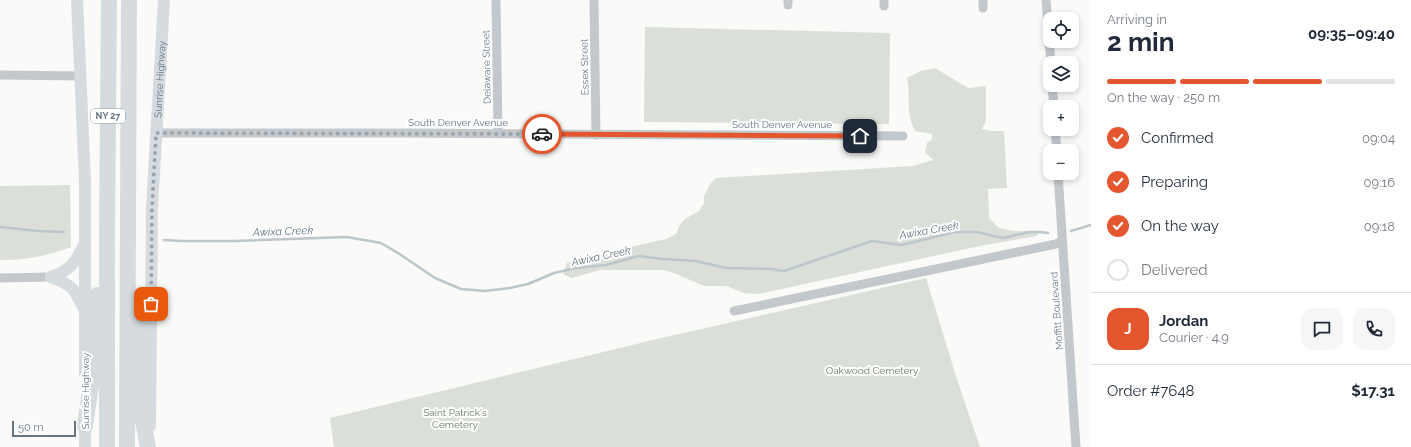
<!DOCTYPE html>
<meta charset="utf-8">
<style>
:root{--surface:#fff;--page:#f6f6f7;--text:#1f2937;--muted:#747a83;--line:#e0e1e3;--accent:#e4572e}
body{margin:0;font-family:Raleway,sans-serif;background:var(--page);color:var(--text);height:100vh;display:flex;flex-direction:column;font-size:15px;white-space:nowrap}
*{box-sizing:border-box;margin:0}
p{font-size:13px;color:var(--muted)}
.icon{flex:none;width:22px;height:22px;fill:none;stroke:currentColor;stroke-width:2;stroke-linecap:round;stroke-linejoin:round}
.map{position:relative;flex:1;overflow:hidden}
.side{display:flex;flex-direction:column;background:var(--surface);width:320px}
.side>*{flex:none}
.controls{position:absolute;left:1043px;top:12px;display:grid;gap:8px}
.controls a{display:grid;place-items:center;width:36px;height:36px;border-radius:8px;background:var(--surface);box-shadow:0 2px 6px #0003;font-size:20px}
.scale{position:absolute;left:12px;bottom:10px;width:64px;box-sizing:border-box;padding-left:4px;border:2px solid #657683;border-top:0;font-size:11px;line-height:14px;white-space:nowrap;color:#657683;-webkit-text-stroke:3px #fff;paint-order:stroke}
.pin{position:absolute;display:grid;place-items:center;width:34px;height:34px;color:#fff;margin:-17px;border-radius:8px;box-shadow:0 2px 6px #0006}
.courier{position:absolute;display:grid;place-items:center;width:40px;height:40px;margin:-20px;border:3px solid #e4572e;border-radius:50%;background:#fff;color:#222;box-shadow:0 1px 5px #0007}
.headline em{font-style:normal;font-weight:700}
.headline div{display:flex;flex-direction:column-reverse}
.headline{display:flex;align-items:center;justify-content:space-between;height:68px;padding:0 16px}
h1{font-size:26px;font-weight:700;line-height:30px}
.bar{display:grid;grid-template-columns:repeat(4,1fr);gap:6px 4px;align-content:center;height:48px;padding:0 16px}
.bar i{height:5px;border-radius:3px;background:var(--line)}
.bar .on{background:var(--accent)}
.bar p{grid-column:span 4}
.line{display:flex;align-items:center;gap:10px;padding:0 16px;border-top:1px solid var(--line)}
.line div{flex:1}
.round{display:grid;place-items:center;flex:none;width:42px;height:42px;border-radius:12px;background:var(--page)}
ol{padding:0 16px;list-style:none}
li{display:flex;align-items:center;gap:12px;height:44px}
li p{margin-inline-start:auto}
li .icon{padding:4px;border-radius:50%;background:var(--accent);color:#fff;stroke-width:4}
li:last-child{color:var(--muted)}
li i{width:22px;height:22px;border:2px solid var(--line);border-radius:50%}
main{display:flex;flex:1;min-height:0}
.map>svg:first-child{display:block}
</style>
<main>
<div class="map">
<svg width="1091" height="447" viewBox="0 0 1091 447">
<rect width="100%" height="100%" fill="#fafaf8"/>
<g fill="#dadfd7">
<path d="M645 27 890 33 889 124 644 122Z"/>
<path d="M935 68 968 88 986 86V121L982 129 991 131H1004L1007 188 988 189 989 218 999 228 1014 231 1040 232 1036 236 980 246 758 294 744 293 726 286H704L674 273 663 270H600L572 278 563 274 567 263 584 257 666 239 676 234 679 226 685 219 699 211 704 203V196L710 184 716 178 913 166 933 160 925 152 927 143 932 139V134L915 131C905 111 911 98 907 78L921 71Z"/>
<path d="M70 185 71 247C47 256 26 260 0 260V186Z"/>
<path d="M926 278 956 376 980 447H334L330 418 657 339Z"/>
</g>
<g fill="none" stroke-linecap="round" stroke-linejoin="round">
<g stroke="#bbc7cb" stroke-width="2.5">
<path d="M0 227 38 231 64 232"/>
<path d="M1071 231 1091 225"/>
<path d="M164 240 181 241H235L347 237 381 243 398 253 435 278 461 289 485 291 510 288 528 284 554 273 576 268 606 265 639 256 662 259 696 261 726 268 772 269 784 271 872 241 902 245 955 232H976L1003 238 1029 232H1040L1048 233"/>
</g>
<g stroke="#c3c8cc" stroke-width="9">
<path d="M496 0 498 133"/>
<path d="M594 0 596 135"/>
<path d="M788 0V5"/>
<path d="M983 0V8"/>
<path d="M1046 0 1051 63"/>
<path d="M884 6V0"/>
<path d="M0 75 81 76"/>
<path d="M1052 85 1054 107"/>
<path d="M1055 129 1057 151"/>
<path d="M156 133H401L903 136"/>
<path d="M1058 173 1076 447"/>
<path d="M0 278 51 277"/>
<path d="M734 311 1056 244 1062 241"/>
</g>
<g stroke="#d6dbdf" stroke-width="12">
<path d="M77 0 85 181V374"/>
<path d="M51 277C72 285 74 288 84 309"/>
<path d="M51 277C71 270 75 263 84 245"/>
<path id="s1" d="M150 426 152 209 164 0"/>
<path d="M85 447V418"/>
</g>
<g stroke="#d6dbdf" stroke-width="16">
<path d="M138 325 143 421 148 447"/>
<path d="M85 426 92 378 97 295"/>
<path d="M107 447V233L109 0"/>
<path d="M127 447 129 0"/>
</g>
</g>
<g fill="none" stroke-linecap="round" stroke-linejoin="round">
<path stroke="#99a4ac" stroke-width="4" stroke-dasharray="0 7.2" d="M151 304 152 209 156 133 542 134"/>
<path stroke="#e4572e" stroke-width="5" d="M542 134 860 136"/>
</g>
<g text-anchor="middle" stroke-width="4" stroke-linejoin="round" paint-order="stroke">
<rect fill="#fff" stroke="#939fa8" stroke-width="1" x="91" y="109" width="34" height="14" rx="3"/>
<g font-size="9" font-weight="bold" fill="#657683">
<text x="108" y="119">NY 27</text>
</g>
<g font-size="10" fill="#657683" stroke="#fff">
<text transform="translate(486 67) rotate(-91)" y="4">Delaware Street</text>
<text transform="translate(584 67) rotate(-91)" y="4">Essex Street</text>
<text dy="4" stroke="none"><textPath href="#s1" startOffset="347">Sunrise Highway</textPath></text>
<text x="458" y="126">South Denver Avenue</text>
<text x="782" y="128">South Denver Avenue</text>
<text transform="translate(1056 311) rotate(-94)" y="4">Moffitt Boulevard</text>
<text transform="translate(85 391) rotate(-90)" y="4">Sunrise Highway</text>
</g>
<g font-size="10" fill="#687a64" stroke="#fff">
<text x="872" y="374">Oakwood Cemetery</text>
<text x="455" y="416">Saint Patrick's<tspan x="455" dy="12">Cemetery</tspan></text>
</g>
<g font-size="11" font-style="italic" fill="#60757c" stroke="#fff">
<text transform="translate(929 230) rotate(-10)" y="4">Awixa Creek</text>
<text transform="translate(283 231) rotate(-2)" y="4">Awixa Creek</text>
<text transform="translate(601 256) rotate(-12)" y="4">Awixa Creek</text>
</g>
</g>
</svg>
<div class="controls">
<a><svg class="icon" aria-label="locate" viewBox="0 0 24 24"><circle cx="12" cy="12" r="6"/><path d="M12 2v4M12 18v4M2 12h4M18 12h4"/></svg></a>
<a><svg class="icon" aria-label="layers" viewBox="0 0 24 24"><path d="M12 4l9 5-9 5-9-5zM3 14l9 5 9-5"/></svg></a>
<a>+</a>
<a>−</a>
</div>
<div class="scale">50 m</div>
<div class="pin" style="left:151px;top:304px;background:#ea580c"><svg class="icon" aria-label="bag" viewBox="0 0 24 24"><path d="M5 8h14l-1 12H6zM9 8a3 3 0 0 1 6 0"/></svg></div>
<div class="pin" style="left:860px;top:136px;background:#1f2937"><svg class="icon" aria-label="home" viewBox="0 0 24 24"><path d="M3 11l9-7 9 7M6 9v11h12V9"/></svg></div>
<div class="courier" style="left:542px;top:134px"><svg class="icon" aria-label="car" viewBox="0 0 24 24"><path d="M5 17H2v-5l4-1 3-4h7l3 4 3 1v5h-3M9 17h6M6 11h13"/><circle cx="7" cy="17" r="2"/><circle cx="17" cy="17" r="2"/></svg></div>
</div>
<section class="side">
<div class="headline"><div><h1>2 min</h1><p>Arriving in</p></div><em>09:35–09:40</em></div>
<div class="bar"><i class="on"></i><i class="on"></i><i class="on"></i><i></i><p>On the way · 250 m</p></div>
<ol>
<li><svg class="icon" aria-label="check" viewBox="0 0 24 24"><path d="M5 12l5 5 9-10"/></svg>Confirmed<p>09:04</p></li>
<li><svg class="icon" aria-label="check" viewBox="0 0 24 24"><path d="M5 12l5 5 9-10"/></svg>Preparing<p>09:16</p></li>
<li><svg class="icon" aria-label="check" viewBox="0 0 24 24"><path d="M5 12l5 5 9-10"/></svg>On the way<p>09:18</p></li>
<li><i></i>Delivered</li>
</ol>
<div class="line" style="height:72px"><b class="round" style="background:var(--accent);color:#fff">J</b><div><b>Jordan</b><p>Courier · 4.9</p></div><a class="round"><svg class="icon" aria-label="chat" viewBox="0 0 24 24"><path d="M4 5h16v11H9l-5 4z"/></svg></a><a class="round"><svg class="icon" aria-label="phone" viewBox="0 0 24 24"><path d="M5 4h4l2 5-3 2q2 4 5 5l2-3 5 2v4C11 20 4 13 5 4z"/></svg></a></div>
<div class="line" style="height:52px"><div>Order #7648</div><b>$17.31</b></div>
</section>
</main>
